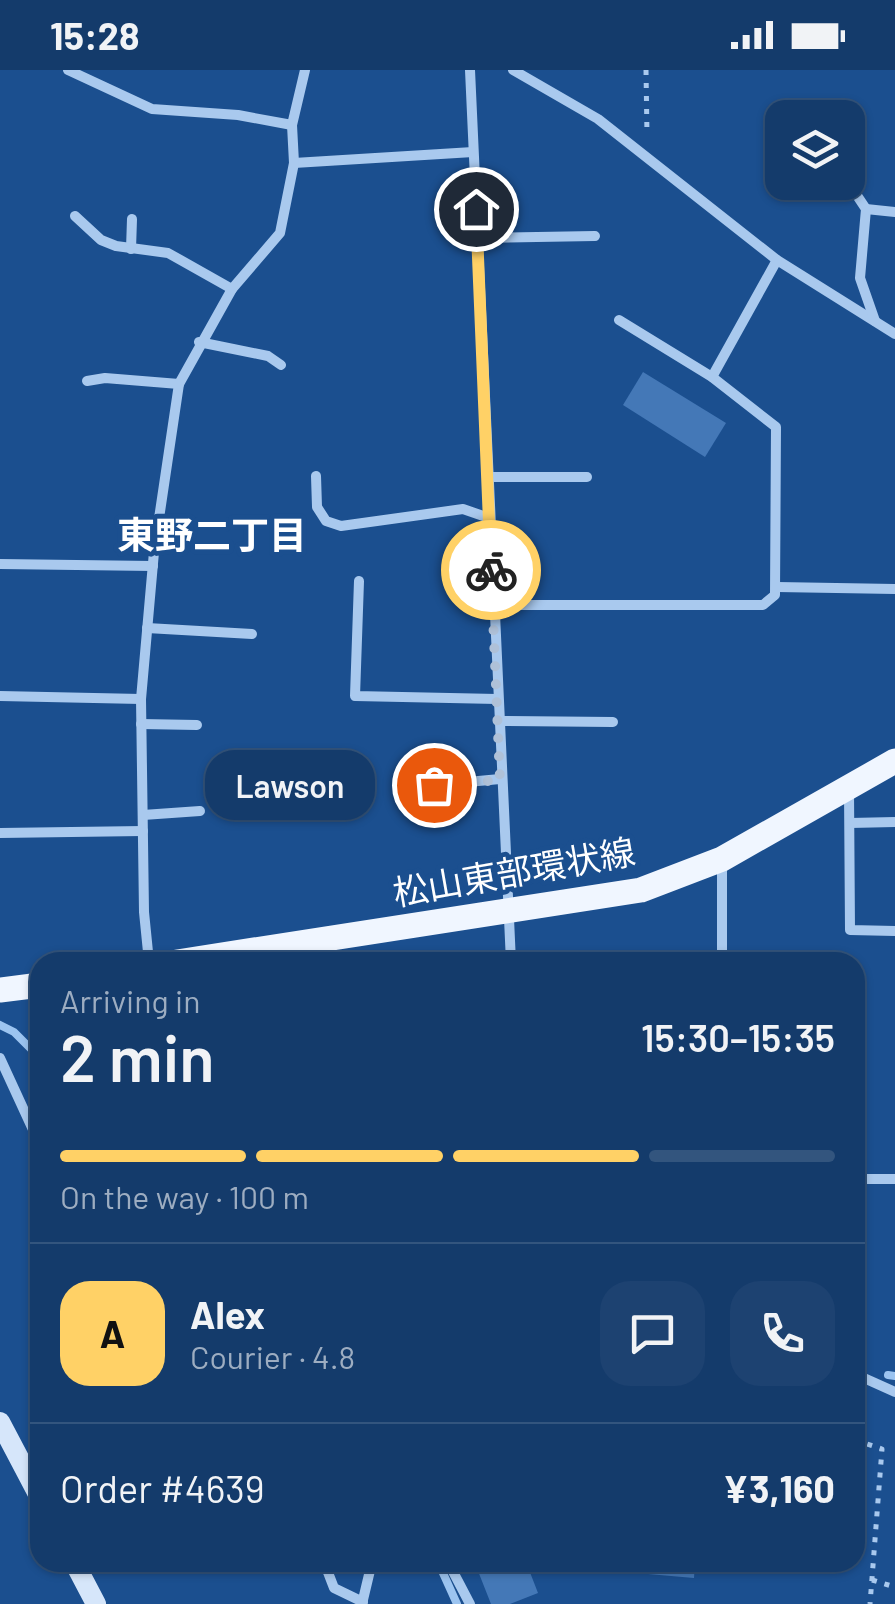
<!DOCTYPE html>
<meta charset="utf-8">
<style>
:root{--surface:#143b6b;--page:#1d4271;--text:#f1f3f6;--muted:#9dadc1;--line:#33557e;--accent:#ffd166}
body{margin:0;font-family:Barlow,"Noto Sans JP",sans-serif;background:var(--page);color:var(--text);height:100vh;display:flex;flex-direction:column;font-size:38px;white-space:nowrap}
*{box-sizing:border-box;margin:0}
p{font-size:32px;color:var(--muted)}
.icon{flex:none;width:55px;height:55px;fill:none;stroke:currentColor;stroke-width:2;stroke-linecap:round;stroke-linejoin:round}
.map{position:relative;flex:1;overflow:hidden}
.drawer{position:absolute;left:30px;top:882px;width:835px;height:620px;display:flex;flex-direction:column;background:var(--surface);border-radius:30px;box-shadow:0 2px 8px #0004,0 0 0 2px var(--line)}
.drawer>*{flex:none}
.controls{position:absolute;left:765px;top:30px;display:grid;gap:20px}
.controls a{display:grid;place-items:center;width:100px;height:100px;border-radius:20px;background:var(--surface);box-shadow:0 2px 8px #0004,0 0 0 2px var(--line);font-size:50px}
.pin{position:absolute;display:grid;place-items:center;width:85px;height:85px;color:#fff;margin:-42px;border:5px solid #fff;border-radius:50%;box-shadow:0 2px 10px #0007}
.courier{position:absolute;display:grid;place-items:center;width:100px;height:100px;margin:-50px;border:8px solid #ffd166;border-radius:50%;background:#fff;color:#222;box-shadow:0 2px 12px #0007}
.bubble{position:absolute;height:70px;border-radius:30px;background:var(--surface);box-shadow:0 2px 8px #0004,0 0 0 2px var(--line);font-size:32px;font-weight:600;line-height:70px;text-align:center}
.summary em{font-style:normal;font-weight:600}
.summary div{display:flex;flex-direction:column-reverse}
.summary{display:flex;align-items:center;justify-content:space-between;height:170px;padding:0 30px}
h1{font-size:65px;font-weight:600;line-height:75px}
.bar{display:grid;grid-template-columns:repeat(4,1fr);gap:15px 10px;align-content:center;height:120px;padding:0 30px}
.bar i{height:12px;border-radius:8px;background:var(--line)}
.bar .active{background:var(--accent)}
.bar p{grid-column:span 4}
.line{display:flex;align-items:center;gap:25px;padding:0 30px;border-top:2px solid var(--line)}
.line div{flex:1}
.round{display:grid;place-items:center;flex:none;width:105px;height:105px;border-radius:30px;background:var(--page)}
.status{display:flex;justify-content:space-between;align-items:center;height:70px;padding:0 50px;background:var(--surface);direction:ltr}
.status svg{height:28px;fill:currentColor}
.map>svg:first-child{display:block}
</style>
<div class="status"><b>15:28</b><svg viewBox="0 0 49 12"><path d="M0 12V9h3v3zM5 12V6h3v6zM10 12V3h3v9zM15 12V0h3v12zM26 1h20v11H26zM47 4h2v5h-2z"/></svg></div>
<div class="map">
<svg width="895" height="1534" viewBox="0 0 895 1534">
<rect width="100%" height="100%" fill="#1b4f8f"/>
<g fill="none" stroke-linecap="round" stroke-linejoin="round">
<g stroke="#9cc4f0" stroke-width="8">
<path d="M0 955 14 962 40 988"/>
<path d="M888 1305 895 1306"/>
<path d="M438 1492 457 1534"/>
</g>
</g>
<g fill="#4478b7">
<path d="M643 302 726 353 705 387 623 335Z"/>
<path d="M466 1492H526L538 1523 510 1534H491L478 1501 471 1504Z"/>
<path d="M649 1492H695L694 1508 648 1504Z"/>
</g>
<g fill="none" stroke-linecap="round" stroke-linejoin="round">
<g stroke="#a9c9ee" stroke-width="5" stroke-dasharray="5 8" stroke-linecap="butt">
<path d="M646 0 647 65"/>
<path d="M855 1370 882 1379 870 1534"/>
<path d="M872 1510 895 1517"/>
</g>
<g stroke="#a9c9ee" stroke-width="10">
<path d="M68 0 152 39 238 45 292 55"/>
<path d="M470 0 511 892"/>
<path d="M513 0 598 49 777 190 895 264"/>
<path d="M294 93 473 82"/>
<path d="M848 112 866 139 860 208 875 251"/>
<path d="M866 139 895 142"/>
<path d="M75 146 101 170 116 176 168 183 232 219"/>
<path d="M477 168 595 166"/>
<path d="M131 179 132 149"/>
<path d="M199 272 268 286 281 295"/>
<path d="M712 307 777 190"/>
<path d="M87 311 105 308 179 314"/>
<path d="M316 406 317 437 326 451 341 456 463 439 489 448"/>
<path d="M487 407H587"/>
<path d="M0 494 153 496"/>
<path d="M359 511 355 626 497 629"/>
<path d="M777 517 895 519"/>
<path d="M493 535H763L775 525 776 357 712 307 619 250"/>
<path d="M147 558 252 564"/>
<path d="M0 626 141 629"/>
<path d="M498 651 613 652"/>
<path d="M141 654 197 655"/>
<path d="M435 715 500 709"/>
<path d="M849 721 850 860 895 861"/>
<path d="M143 745 200 741"/>
<path d="M850 753 895 752"/>
<path d="M0 763 143 761"/>
<path d="M149 892 144 842 141 629 154 482 179 314 232 219 280 163 294 93 292 55 305 0"/>
<path d="M722 892V790"/>
<path d="M0 988 40 1075"/>
<path d="M855 1109H895"/>
<path d="M855 1304 895 1322"/>
<path d="M324 1492 334 1518 363 1532"/>
<path d="M448 1492 470 1534"/>
<path d="M362 1534 372 1492"/>
</g>
<g stroke="#d6e6fa" stroke-width="20">
<path d="M0 1352 40 1428"/>
<path d="M74 1492 96 1534"/>
</g>
<g stroke="#f0f6ff" stroke-width="25">
<path d="M177 892 641 820 722 789 895 691"/>
<path d="M0 920 40 915"/>
</g>
</g>
<g fill="none" stroke-linecap="round" stroke-linejoin="round">
<path stroke="#afc1d8" stroke-width="10" stroke-dasharray="0 18" d="M434 715 500 710 491 500"/>
<path stroke="#ffd166" stroke-width="12" d="M476 139 491 500"/>
</g>
<g text-anchor="middle" stroke-width="10" stroke-linejoin="round" paint-order="stroke">
<g font-size="35" fill="#fff" stroke="#1b4f8f">
<text transform="translate(514 803) rotate(-10)" y="12">松山東部環状線</text>
</g>
<g font-size="38" font-weight="bold" fill="#fff" stroke="#1b4f8f">
<text x="212" y="479">東野二丁目</text>
</g>
</g>
</svg>
<div class="controls">
<a><svg class="icon" aria-label="layers" viewBox="0 0 24 24"><path d="M12 4l9 5-9 5-9-5zM3 14l9 5 9-5"/></svg></a>
</div>
<div class="pin" style="left:434px;top:715px;background:#ea580c"><svg class="icon" aria-label="bag" viewBox="0 0 24 24"><path d="M5 8h14l-1 12H6zM9 8a3 3 0 0 1 6 0"/></svg></div>
<div class="pin" style="left:476px;top:139px;background:#1f2937"><svg class="icon" aria-label="home" viewBox="0 0 24 24"><path d="M3 11l9-7 9 7M6 9v11h12V9"/></svg></div>
<div class="courier" style="left:491px;top:500px"><svg class="icon" aria-label="bike" viewBox="0 0 24 24"><circle cx="6" cy="16" r="4"/><circle cx="18" cy="16" r="4"/><path d="M6 16l4-8h5l3 8M10 8l3 8H6M13 5h3"/></svg></div>
<div class="bubble" style="left:205px;top:680px;width:170px">Lawson</div>
<section class="drawer">
<div class="summary"><div><h1>2 min</h1><p>Arriving in</p></div><em>15:30–15:35</em></div>
<div class="bar"><i class="active"></i><i class="active"></i><i class="active"></i><i></i><p>On the way · 100 m</p></div>
<div class="line" style="height:180px"><b class="round" style="background:var(--accent);color:#111">A</b><div><b>Alex</b><p>Courier · 4.8</p></div><a class="round"><svg class="icon" aria-label="chat" viewBox="0 0 24 24"><path d="M4 5h16v11H9l-5 4z"/></svg></a><a class="round"><svg class="icon" aria-label="phone" viewBox="0 0 24 24"><path d="M5 4h4l2 5-3 2q2 4 5 5l2-3 5 2v4C11 20 4 13 5 4z"/></svg></a></div>
<div class="line" style="height:130px"><div>Order #4639</div><b>¥3,160</b></div>
</section>
</div>
